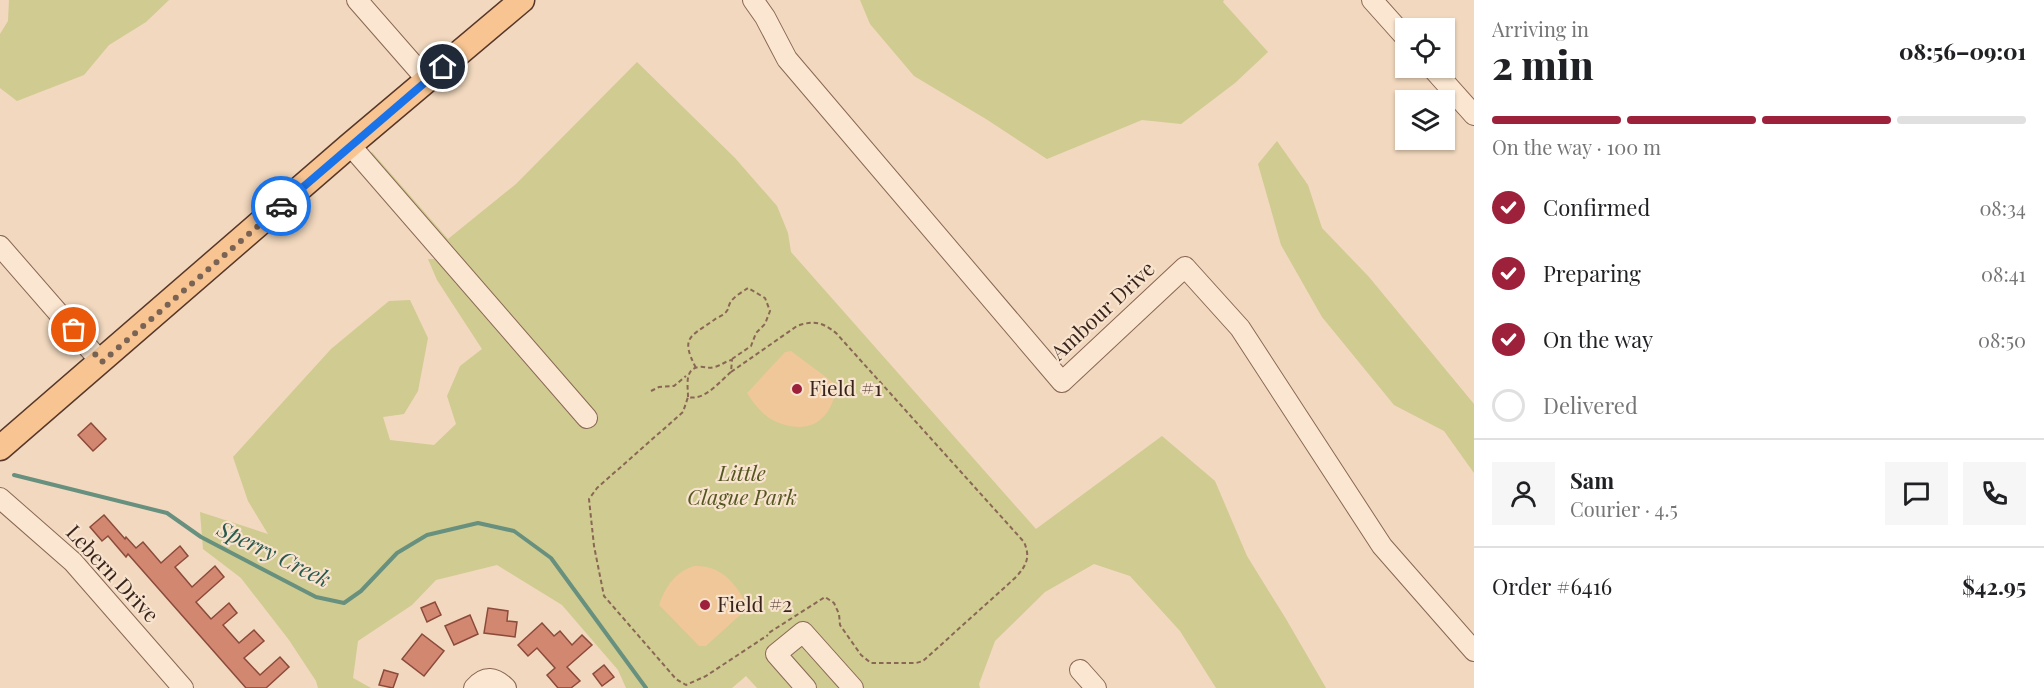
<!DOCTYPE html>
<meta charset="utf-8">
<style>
:root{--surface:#fff;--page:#f6f6f6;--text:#202124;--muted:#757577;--line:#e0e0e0;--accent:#9d213a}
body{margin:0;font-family:"Playfair Display",serif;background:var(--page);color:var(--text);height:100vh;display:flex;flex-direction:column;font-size:22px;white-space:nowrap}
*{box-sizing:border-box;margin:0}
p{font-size:20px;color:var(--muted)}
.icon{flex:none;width:33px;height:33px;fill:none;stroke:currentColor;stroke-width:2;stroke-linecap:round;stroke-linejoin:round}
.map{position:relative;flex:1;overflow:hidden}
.panel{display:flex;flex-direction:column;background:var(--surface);width:570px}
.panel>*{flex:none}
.fabs{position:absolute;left:1395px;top:18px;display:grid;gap:12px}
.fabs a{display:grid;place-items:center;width:60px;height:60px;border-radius:0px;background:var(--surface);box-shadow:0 2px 4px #0004;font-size:30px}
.pin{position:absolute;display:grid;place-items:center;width:51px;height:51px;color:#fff;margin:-26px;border:3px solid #fff;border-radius:50%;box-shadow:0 2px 6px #0007}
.courier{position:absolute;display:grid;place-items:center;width:60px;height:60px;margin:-30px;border:4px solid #1a73e8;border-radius:50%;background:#fff;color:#222;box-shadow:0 2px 8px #0007}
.head em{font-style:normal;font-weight:800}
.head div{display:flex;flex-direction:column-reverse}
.head{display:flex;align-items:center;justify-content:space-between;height:102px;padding:0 18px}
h1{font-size:39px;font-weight:800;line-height:45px}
.bar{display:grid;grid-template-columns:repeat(4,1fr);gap:9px 6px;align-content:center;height:72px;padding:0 18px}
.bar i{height:8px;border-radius:4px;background:var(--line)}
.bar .on{background:var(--accent)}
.bar p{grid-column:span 4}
.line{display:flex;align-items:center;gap:15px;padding:0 18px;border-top:2px solid var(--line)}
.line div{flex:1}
.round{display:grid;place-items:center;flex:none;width:63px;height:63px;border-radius:0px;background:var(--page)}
ol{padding:0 18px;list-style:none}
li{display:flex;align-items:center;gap:18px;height:66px}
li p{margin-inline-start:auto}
li .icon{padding:6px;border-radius:50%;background:var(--accent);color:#fff;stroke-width:4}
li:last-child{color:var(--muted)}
li i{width:33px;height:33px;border:3px solid var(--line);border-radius:50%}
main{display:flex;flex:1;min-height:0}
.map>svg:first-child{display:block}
</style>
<main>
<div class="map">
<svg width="1474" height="688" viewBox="0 0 1474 688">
<rect width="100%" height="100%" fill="#f1d8be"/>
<g fill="#cfcb91">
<path d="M9 0H169L146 22 109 45 84 75 17 101 0 88V34L8 21Z"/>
<path d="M860 0H1224L1223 2 1268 52 1235 83 1181 124 1142 120 1047 159 986 119 914 76 870 24Z"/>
<path d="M637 62 735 158 777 206 788 233 791 252 1036 529 1162 436 1215 481 1247 556 1286 619 1326 688H1216L1180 631 1130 576 1094 564 1045 592 995 641 979 684 980 688H757L746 676 732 688H626L618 670 562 605 497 565 436 580 412 605 358 641 353 678 371 688H318L316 681 289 640 241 578 203 549 200 512 268 534 248 501 233 457 331 349 389 301 410 300 428 338 418 391 404 414 383 417 390 440 434 445 456 424 447 396 460 366 482 349 437 280 428 259H438L357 166 372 152 448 239 516 184Z"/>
<path d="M1277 141 1308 185 1322 228 1369 277 1474 404V473L1444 431 1394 405 1322 317 1281 245 1258 164Z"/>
</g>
<g fill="#efc798">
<path d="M791 351 838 386C834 398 831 411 821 419 808 432 783 427 769 418 760 412 752 401 747 393L785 352Z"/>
<path d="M694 566C722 565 737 584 748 608L706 646H699L659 605C665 587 675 572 694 566Z"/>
</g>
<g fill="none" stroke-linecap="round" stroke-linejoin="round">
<path stroke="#68907f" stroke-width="4" d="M14 475 167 513 201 537 316 597 344 603 361 591 397 553 427 535 478 523 514 531 551 558 646 688"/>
</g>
<g fill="#d28771" stroke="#8b4a3a" stroke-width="1.5">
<path d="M91 423 106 439 93 451 78 435Z"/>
<path d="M104 515 125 539 126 537 136 548 143 542 161 563 180 546 188 556 175 567 192 587 215 566 224 577 196 602 211 619 229 603 237 613 223 625 239 643 254 630 264 641 244 658 260 675 280 657 289 667 266 688H246L128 554 126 557 108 536 102 541 90 527Z"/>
<path d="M435 602 441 615 427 622 421 608Z"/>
<path d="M488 608 508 611 507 621 517 622 515 637 484 633Z"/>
<path d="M470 615 478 634 454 645 445 626Z"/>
<path d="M542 623 554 636 560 631 572 645 582 635 592 645 567 667 580 681 571 688H558L547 675 555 668 537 648 528 656 518 645Z"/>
<path d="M422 634 444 651 424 676 402 659Z"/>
<path d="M604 665 614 677 602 686 593 674Z"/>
<path d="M384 670 398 674 393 688 379 685Z"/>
</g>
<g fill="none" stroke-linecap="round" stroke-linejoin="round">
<g stroke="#8a6755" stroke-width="22">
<g id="minor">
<path d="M357 0 427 80"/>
<path d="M753 0 765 17 787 59 1062 382 1185 267 1240 328 1382 546 1474 651"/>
<path d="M1372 0 1406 38"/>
<path d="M1432 68 1474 115"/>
<path d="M350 145 587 418"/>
<path d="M0 246 101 362"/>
<path d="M0 498 73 562 183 688"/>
<path d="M1080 670 1096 688"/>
<path d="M474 688C485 675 495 677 506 688"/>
<path d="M806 688 776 654 803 632 853 688"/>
</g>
</g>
<g stroke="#57372a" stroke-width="27">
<path id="major" d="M0 448 350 145 522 0"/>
</g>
<g stroke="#8a6755" stroke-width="2" stroke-dasharray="4.5 3" stroke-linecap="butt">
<path d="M696 368C680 337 690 337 714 320 717 317 723 316 726 312 729 309 728 307 730 303 733 297 742 292 748 288L765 298 770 311 765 324 756 333 751 346 732 359"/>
<path d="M731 372 797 326C814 320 822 322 836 333L1024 542C1031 558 1026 566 1015 578L923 661 916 663H871L861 655 840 625 839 614 834 603 825 597 767 634"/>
<path d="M651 391 659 387 674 386 686 376"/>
<path d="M688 397C688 386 684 369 699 367 704 366 708 369 714 367 721 366 725 361 732 360L731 372C719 382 705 401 688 397L683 412 597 488 589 499 594 546 604 596 676 679 686 685 706 676 768 635"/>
</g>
<use href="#minor" stroke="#fbe7d1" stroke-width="20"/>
<use href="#major" stroke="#f7c492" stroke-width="24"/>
</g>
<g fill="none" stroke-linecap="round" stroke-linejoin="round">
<path stroke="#796354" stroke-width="6" stroke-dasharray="0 10.8" d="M74 330 102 362 281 206"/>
<path stroke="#1a73e8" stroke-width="8" d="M281 206 443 67"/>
</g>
<g fill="#9d213a" stroke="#f8e3ce" stroke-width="2">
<circle cx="797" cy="389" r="6"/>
<circle cx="705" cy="605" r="6"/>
</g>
<g text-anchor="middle" stroke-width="4.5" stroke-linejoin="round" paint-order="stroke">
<g font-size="21" fill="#38241b" stroke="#f8e3ce">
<text transform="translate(1103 311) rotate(-43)" y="7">Ambour Drive</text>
<text transform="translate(112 574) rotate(47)" y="7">Lebern Drive</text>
</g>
<g font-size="21" fill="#38241b" stroke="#f8e3ce" text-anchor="start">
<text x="809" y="396">Field #1</text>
<text x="717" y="612">Field #2</text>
</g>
<g font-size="21" font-style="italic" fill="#535620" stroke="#f8e3ce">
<text x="742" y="481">Little<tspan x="742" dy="24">Clague Park</tspan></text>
</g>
<g font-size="22" font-style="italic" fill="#29594d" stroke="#f8e3ce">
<text transform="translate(274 554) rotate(26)" y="8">Sperry Creek</text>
</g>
</g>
</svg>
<div class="fabs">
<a><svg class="icon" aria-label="locate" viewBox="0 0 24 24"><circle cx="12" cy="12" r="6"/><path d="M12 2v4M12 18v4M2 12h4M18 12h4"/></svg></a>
<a><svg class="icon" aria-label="layers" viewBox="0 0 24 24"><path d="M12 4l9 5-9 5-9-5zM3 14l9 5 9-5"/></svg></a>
</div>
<div class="pin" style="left:74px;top:330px;background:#ea580c"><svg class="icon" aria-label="bag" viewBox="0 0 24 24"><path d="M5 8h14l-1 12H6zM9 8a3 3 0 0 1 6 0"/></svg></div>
<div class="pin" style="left:443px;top:67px;background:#1f2937"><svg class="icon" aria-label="home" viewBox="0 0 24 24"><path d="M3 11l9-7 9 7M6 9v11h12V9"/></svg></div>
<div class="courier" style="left:281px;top:206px"><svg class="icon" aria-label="car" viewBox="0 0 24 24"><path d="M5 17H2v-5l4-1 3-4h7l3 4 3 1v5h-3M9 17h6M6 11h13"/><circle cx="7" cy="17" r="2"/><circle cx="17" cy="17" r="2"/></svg></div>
</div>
<section class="panel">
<div class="head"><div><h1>2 min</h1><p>Arriving in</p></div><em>08:56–09:01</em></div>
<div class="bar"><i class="on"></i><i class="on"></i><i class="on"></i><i></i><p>On the way · 100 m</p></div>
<ol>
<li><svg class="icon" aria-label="check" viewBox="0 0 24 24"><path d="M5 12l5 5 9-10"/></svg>Confirmed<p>08:34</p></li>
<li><svg class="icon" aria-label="check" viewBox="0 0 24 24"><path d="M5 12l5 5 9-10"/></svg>Preparing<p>08:41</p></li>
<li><svg class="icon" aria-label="check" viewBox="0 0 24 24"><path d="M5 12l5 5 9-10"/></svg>On the way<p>08:50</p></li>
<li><i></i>Delivered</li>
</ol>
<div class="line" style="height:108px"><a class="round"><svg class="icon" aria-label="person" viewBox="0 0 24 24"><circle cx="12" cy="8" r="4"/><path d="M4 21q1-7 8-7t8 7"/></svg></a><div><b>Sam</b><p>Courier · 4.5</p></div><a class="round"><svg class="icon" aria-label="chat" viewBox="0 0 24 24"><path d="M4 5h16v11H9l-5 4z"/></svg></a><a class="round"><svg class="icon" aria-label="phone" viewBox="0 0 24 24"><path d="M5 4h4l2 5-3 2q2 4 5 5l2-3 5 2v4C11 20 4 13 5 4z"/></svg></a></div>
<div class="line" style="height:78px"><div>Order #6416</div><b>$42.95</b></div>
</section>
</main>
